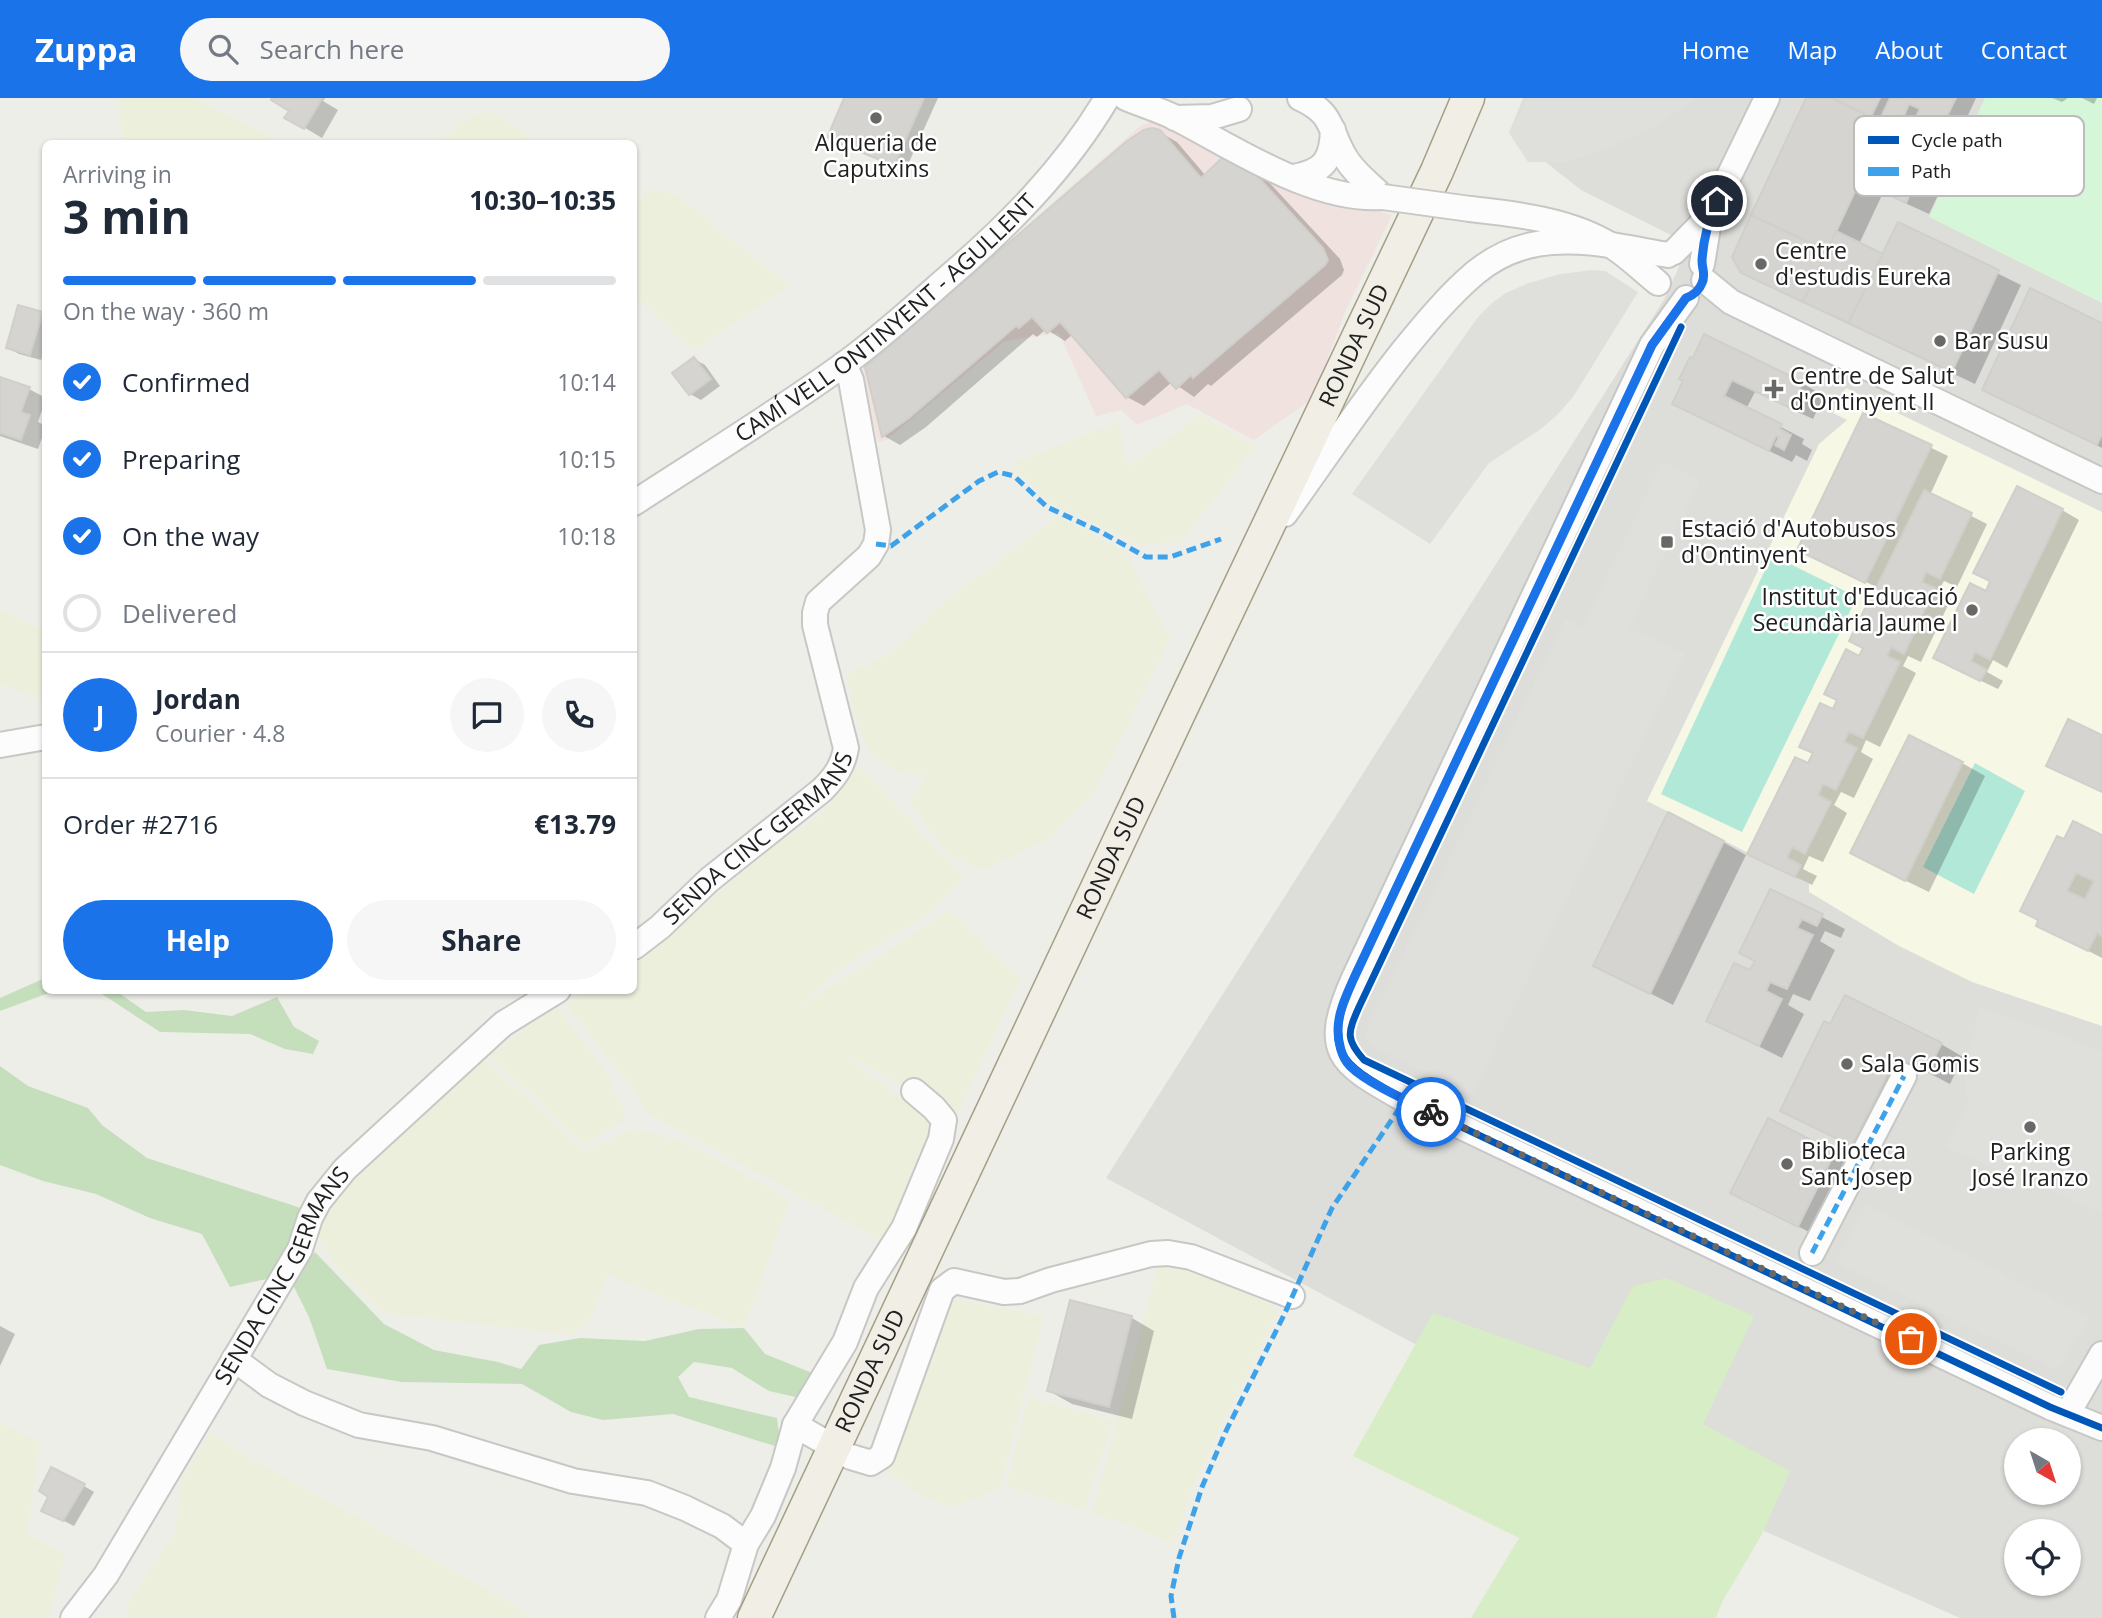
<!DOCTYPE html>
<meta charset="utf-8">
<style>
:root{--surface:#fff;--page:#f6f6f7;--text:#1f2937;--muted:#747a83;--line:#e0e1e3;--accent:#1a73e8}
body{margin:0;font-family:"Open Sans",sans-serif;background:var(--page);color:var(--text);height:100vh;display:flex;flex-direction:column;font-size:26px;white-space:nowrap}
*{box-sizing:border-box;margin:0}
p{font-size:23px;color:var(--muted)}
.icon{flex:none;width:38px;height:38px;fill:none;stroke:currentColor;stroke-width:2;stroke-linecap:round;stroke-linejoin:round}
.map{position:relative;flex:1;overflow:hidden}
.details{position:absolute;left:42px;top:42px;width:595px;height:854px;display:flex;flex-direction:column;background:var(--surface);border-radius:10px;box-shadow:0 2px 5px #0004}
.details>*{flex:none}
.needle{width:46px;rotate:141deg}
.buttons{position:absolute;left:2004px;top:1330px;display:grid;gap:14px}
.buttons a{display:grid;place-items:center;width:77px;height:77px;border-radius:50%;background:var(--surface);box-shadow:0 2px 5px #0004;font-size:35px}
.pin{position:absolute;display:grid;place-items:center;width:60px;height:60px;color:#fff;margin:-30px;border:4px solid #fff;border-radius:50%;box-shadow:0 2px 7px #0007}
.courier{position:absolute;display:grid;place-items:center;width:70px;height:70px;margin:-35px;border:5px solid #1a73e8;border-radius:50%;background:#fff;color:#222;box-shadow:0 2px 9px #0007}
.headline em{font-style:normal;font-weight:700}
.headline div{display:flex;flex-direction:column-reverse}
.headline{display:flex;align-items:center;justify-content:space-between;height:119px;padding:0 21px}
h1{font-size:46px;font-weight:700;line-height:52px}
.bar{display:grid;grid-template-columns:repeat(4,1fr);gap:10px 7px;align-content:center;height:84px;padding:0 21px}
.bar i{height:9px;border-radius:5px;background:var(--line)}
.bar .active{background:var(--accent)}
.bar p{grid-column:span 4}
.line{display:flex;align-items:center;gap:18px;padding:0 21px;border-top:2px solid var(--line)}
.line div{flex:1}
.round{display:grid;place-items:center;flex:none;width:74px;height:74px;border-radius:37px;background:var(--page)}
ol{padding:0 21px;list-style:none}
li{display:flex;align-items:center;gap:21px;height:77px}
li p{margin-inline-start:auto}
li .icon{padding:7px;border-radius:50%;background:var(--accent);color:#fff;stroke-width:4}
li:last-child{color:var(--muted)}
li i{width:38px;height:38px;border:4px solid var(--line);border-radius:50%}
.cta{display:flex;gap:14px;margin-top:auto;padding:14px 21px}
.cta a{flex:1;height:80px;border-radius:42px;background:var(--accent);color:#fff;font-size:28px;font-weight:700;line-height:80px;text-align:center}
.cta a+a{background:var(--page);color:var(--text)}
header{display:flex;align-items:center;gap:42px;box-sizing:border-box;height:98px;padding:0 35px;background:var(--accent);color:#fff}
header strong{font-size:33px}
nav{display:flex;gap:38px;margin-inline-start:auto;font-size:24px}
.search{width:490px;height:63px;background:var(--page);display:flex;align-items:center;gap:18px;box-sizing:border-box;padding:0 24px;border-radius:38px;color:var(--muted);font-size:26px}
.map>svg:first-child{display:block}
</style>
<header>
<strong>Zuppa</strong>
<div class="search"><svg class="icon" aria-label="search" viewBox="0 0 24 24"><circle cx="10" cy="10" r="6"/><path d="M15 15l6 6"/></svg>Search here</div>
<nav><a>Home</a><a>Map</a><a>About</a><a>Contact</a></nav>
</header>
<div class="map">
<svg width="2102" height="1520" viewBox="0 0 2102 1520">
<rect width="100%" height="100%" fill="#eeeee9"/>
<path fill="#ddddda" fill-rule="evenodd" d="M1523 0H2102V1520H1960L1755 1429 1106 1080 1665 200 1689 146 1581 92 1509 35ZM2016 1342H2068V1395H2016ZM2016 1433H2068V1486H2016Z"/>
<path fill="#f0e2de" d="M1155 22 1254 73 1392 117 1346 212 1312 301 1254 342 1187 306 1137 327 1121 312 1096 318 1059 235 1005 243 885 343 878 344 859 270 960 186 1140 28Z"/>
<path fill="#f6f7e5" d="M1846 290 2102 414V928L1972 884 1899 848 1809 794V786L1647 703 1819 346 1847 322 1833 315Z"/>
<g fill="#ecefdc">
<path d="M117 0H193L283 45H121L123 38Z"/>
<path d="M486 13 513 26 534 45H437L463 24Z"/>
<path d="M648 91 677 97 789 188 693 253 634 196V108Z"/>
<path d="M1200 317 1255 348 1181 444 1140 447 1048 404 1012 366 1118 324 1128 369Z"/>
<path d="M1058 418 1125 453 1167 535 1172 537 1094 695 1050 740 983 772 948 756 910 704 928 677 901 676 869 655 857 625 846 577 892 555 944 504Z"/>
<path d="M0 511 45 533V603L0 586Z"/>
<path d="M860 668 964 779 932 812 835 875 797 910 950 813 1021 880 957 1016 841 954 939 1029 887 1145 647 1015 635 992 565 906 589 893 634 892V867L777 745 819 719Z"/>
<path d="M557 908 604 971 627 1021 583 1047 490 957Z"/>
<path d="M484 960 584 1053 635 1030 691 1047 790 1102 744 1230 608 1177 592 1218 572 1237 384 1215 338 1171 318 1139 325 1116 358 1075Z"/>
<path d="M1171 1167 1268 1202 1274 1207 1277 1214 1197 1378 1172 1445 1092 1414 1158 1169Z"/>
<path d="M949 1200 1044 1218 1000 1390 954 1409 920 1397 885 1371Z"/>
<path d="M1028 1299 1113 1322 1084 1413 1006 1388Z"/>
<path d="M0 1324 40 1345 27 1436 65 1456 49 1520H0Z"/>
<path d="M210 1334 254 1362 507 1503 533 1520H126L127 1508 175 1434 181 1383Z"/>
</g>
<path fill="#d7edc6" d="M1667 1180 1754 1218 1703 1326 1790 1373 1761 1438 1722 1504 1716 1520H1471L1519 1440 1353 1358 1433 1215 1590 1270 1633 1188Z"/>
<g fill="#c5dfbd">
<path d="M45 880 46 892 54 893 0 913V900Z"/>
<path d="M82 893H116L146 914 184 912 232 918 277 899 294 929 319 943 313 956 285 951 250 936 160 934 102 896Z"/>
<path d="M0 968 28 988 88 1010 102 1027 147 1060 307 1112 276 1179 230 1189 202 1136 150 1120 96 1096 43 1083 0 1067Z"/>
<path d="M315 1154 384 1226 434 1252 498 1264 521 1271 539 1247 580 1240 645 1243 699 1231 744 1230 765 1256 815 1276 800 1300 769 1293 732 1270 694 1264 678 1279 689 1299 777 1320 781 1350 673 1316 603 1322 571 1314 522 1286 402 1284 327 1271 309 1219 291 1183Z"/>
</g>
<path fill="#d6f6da" d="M1985 0H2102V205L1929 119Z"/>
<g fill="#b2e8d7">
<path d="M1772 457 1857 499 1742 734 1661 696Z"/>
<path d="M1975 665 2025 693 1974 796 1923 769Z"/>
</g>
<g fill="#dfdfdc">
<path d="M1528 0H1698L1652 30 1604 52 1568 64H1528L1509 35Z"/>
<path d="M1592 172 1605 173 1638 194 1573 299 1558 316 1541 331 1489 365 1430 446 1352 396 1478 219 1492 205 1506 195 1529 185 1560 176Z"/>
<path d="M1662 364 1700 383 1629 530 1685 556 1472 997 1372 949 1364 937 1565 522 1582 529Z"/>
<path d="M1979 908 2102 953V1115L1946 1050 1968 1007 1963 962 1974 936Z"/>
<path d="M1865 1107 2090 1220 2057 1272 1835 1164Z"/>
</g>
<g fill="#0003">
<path d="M274 0H325L323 3 338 12 322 40 287 19 291 12Z"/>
<path d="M846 0H938L905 73 840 45Z"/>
<path d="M1808 0H1976L1948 60 1954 64 1929 116 1883 95 1859 146 1883 158 1898 126 2021 187 1975 286 1760 184 1734 159Z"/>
<path d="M2052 0H2068L2062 4Z"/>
<path d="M2082 0H2097L2094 6Z"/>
<path d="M1159 34 1177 44 1206 78 1223 61 1266 81 1340 161 1344 172 1342 177 1211 288 1208 286 1194 299 1172 284 1144 308 1127 299 1073 236 1065 243 1046 231 1037 239 1033 236 926 329 900 347 884 338Z"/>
<path d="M42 215 46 217V248L41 262 19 256 8 250Z"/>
<path d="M2102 227V350L1985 291Z"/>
<path d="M694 261 705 267 720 288 701 302 690 296Z"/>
<path d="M1691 261 1802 285 1824 298 1813 321 1755 294 1746 311 1804 341 1802 346 1812 352 1807 363 1796 357 1792 364 1697 318 1685 283Z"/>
<path d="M0 281 29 291 46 300 38 324 46 328 38 351 0 338Z"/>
<path d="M1864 317 1948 358 1930 397 1987 426 1957 489 1944 483 1938 494 1951 501 1921 564 1908 558 1903 568 1916 575 1880 649 1866 642 1861 654 1873 661 1854 700 1841 694 1834 707 1847 715 1823 764 1809 758 1803 771 1817 778 1812 787 1766 765 1834 614 1891 496 1799 452Z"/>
<path d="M2062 412 2079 422 2007 570 1993 562 1987 574 2003 583 1998 591 1952 569Z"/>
<path d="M1962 665 1985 678 1929 794 1875 768Z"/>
<path d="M2102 739V860L2038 827 2065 743Z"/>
<path d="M1723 744 1746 757 1673 907 1595 867Z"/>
<path d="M1771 793 1845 831 1841 840 1825 833 1820 843 1835 852 1810 903 1793 896 1788 907 1804 916 1782 960 1708 923 1751 874 1756 863Z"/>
<path d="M1824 926 1941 946 1963 959 1950 986 1919 970 1875 1059 1805 1025Z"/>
<path d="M1769 1023 1857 1069 1821 1140 1732 1095Z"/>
<path d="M1071 1205 1132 1220 1154 1233 1132 1321 1072 1306 1049 1293Z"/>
<path d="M0 1228 15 1236 0 1268Z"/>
<path d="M84 1388 94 1394 74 1428 54 1418 51 1399Z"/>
</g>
<g fill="#d5d4d0" stroke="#d1cfca" stroke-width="2" fill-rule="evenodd">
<path d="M272 0H320L322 1 304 31 284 20 289 13 271 2Z"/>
<path d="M844 0H924L894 68 827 40Z"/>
<path d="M1806 0H1832L1932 49 1906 105 1860 83 1827 153 1751 117Z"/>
<path d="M1832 0H1880L1871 19Z"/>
<path d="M1890 0H1956L1932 49 1879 23ZM1909 6 1920 11 1913 25 1903 20Z"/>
<path d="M1152 30 1160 32 1201 80 1222 60 1228 58 1249 69 1323 150 1328 162 1325 167 1193 280 1191 277 1176 291 1159 272 1126 300 1060 224 1047 235 1032 219 1019 230 1016 228 909 320 882 339 865 269 1127 43 1144 32Z"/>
<path d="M1751 117 1827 153 1803 204 1741 175 1732 159Z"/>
<path d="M1898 124 1999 172 1952 274 1848 225Z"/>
<path d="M1836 133 1883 156 1848 225 1803 204Z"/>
<path d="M2030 190 2102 225V336L2097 347 1982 292Z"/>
<path d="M18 207 43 214 30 257 6 250Z"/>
<path d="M1704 236 1803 284 1790 310 1732 282 1724 298 1782 326 1780 331 1791 337 1784 352 1775 347 1779 339 1776 338 1769 353 1672 306 1683 283 1679 281 1690 259 1693 260Z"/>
<path d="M694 259 711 281 689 297 672 275Z"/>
<path d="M0 279 30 289 21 314 30 317 21 342 0 335Z"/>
<path d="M1863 315 1932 347 1865 485 1797 452Z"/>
<path d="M2017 388 2063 411 1990 562 1975 554 1971 563 1987 572 1980 583 1933 560 1970 485 1986 493 1990 483 1973 475Z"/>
<path d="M1924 392 1972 415 1940 481 1926 474 1922 484 1935 490 1904 556 1891 549 1887 558 1900 564 1863 640 1849 634 1844 644 1857 650 1836 692 1823 686 1818 697 1831 704 1805 756 1792 749 1787 760 1801 767 1795 779 1747 756 1795 659 1808 665 1813 655 1799 649 1820 605 1833 611 1837 602 1824 596 1846 551 1859 558 1863 550 1849 543 1871 498 1885 504 1889 496 1876 490Z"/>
<path d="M2068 621 2102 637V694L2046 668Z"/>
<path d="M1909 637 1963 664 1905 783 1850 755Z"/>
<path d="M1668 714 1724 743 1650 896 1593 868Z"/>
<path d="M2073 723 2102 737V838L2097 835 2088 853 2036 828 2038 822 2020 813 2057 738 2064 741ZM2076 775 2094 783 2085 801 2067 793Z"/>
<path d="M1770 791 1823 816 1817 828 1802 821 1797 830 1813 837 1787 891 1770 884 1766 893 1782 901 1759 948 1706 923 1734 865 1750 872 1755 863 1739 855Z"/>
<path d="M1845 897 1942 945 1927 974 1896 959 1852 1048 1780 1013 1824 923 1830 926Z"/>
<path d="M1768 1020 1835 1054 1798 1129 1730 1095Z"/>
<path d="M1070 1202 1132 1218 1109 1309 1047 1293Z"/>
<path d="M51 1369 85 1386 63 1423 41 1413 48 1399 39 1393Z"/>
</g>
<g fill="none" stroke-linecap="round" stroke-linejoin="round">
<g stroke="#c7c7c5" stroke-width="28">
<g id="minor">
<path d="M1126 0C1143 7 1160 12 1176 20 1236 51 1314 104 1383 99"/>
<path d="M1300 0C1335 16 1328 31 1345 59 1354 75 1370 86 1383 99"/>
<path d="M1175 20 1212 19 1239 11"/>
<path d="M1293 79C1324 74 1332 62 1333 32"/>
<path d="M1470 111C1516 116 1571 122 1612 148 1628 158 1643 173 1658 185"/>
<path d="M1674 154 1710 117"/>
<path d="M1702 166 1710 117 1767 0"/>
<path d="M1704 182 1731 204 2102 383"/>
<path d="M1686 200 1652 247 1354 880C1320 956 1340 965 1405 1002L2050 1309 2102 1330"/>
<path id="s1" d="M634 405C703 360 775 316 843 267 878 242 912 211 945 182 1007 129 1065 71 1107 0"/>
<path d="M1285 416C1324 362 1361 306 1403 253 1425 226 1448 198 1475 175 1492 161 1514 150 1537 146 1579 138 1626 150 1668 157"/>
<path d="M0 647 46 639"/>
<path id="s2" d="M634 849 660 829 709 782 822 692C835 679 843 668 846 650L815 527V515L818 504 869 458 876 446 878 432 851 282 844 266"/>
<path d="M1812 1155 1904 978"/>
<path d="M234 1261 269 1287 304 1305 359 1327 432 1340 573 1383 647 1395 685 1410 722 1428 746 1446"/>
<path d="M2068 1315 2102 1256"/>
<path d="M795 1327 823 1343"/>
<path d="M851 1359 871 1365 882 1358 942 1192 954 1183 1004 1194 1020 1193 1051 1182 1151 1156 1168 1155 1191 1159 1292 1198"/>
<path id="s3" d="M73 1520 106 1477 300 1151 310 1120 319 1103 345 1071 503 926 558 892"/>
<path d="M718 1520 729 1502 746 1446 763 1418 783 1370 795 1327 845 1244 866 1190 904 1130 941 1041 944 1022 934 1010 914 993"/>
</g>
</g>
<g stroke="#a59e85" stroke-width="35">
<g id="major">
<path id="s4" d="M754 1520 1182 609 1437 73 1468 0"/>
</g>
</g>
<use href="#minor" stroke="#fcfcfc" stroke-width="24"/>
<use href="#major" stroke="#f1eee6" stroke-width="32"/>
<g stroke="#c7c7c5" stroke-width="28" stroke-linecap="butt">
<path id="minor-bridge" d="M1383 99 1470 111"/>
</g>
<use href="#minor-bridge" stroke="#fcfcfc" stroke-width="24"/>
<g stroke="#3da2ea" stroke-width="5" stroke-dasharray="10 5" stroke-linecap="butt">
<path d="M876 446 891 448 979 383 998 374 1014 378 1047 409 1101 434 1146 459H1170L1221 441"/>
<path d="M1812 1155 1904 978"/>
<path d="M1174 1520 1171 1498 1179 1460 1202 1389 1226 1333 1284 1217 1332 1110 1405 1002"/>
</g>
<g stroke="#fff" stroke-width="11">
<g id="cycleway">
<path d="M1686 200 1652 247 1354 880C1320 956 1340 965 1405 1002L2050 1309 2102 1330"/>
<path d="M1681 229 1359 909C1348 934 1345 941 1364 962L2061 1294"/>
</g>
</g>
<use href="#cycleway" stroke="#0057b8" stroke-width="7"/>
</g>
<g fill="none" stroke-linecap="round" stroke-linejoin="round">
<path stroke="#686866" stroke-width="7" stroke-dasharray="0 12.6" d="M1431 1014 1911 1241"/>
<path stroke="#1a73e8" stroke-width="9" d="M1431 1014C1408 1003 1367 985 1350 968 1341 959 1338 943 1338 932 1338 914 1347 896 1354 880L1652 247 1686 200C1694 197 1699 193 1702 185 1706 177 1702 171 1702 163 1703 144 1709 121 1717 103"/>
</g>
<g fill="#686866" stroke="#fff" stroke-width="2.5">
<circle cx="876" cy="20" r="7"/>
<circle cx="1761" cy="166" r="7"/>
<circle cx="1940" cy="243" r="7"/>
<path d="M1770.5 280.5h7v7h7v7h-7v7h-7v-7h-7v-7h7z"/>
<rect x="1660" y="437" width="14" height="14" rx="3.5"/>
<circle cx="1972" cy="512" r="7"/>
<circle cx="1847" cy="966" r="7"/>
<circle cx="2030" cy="1029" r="7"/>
<circle cx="1787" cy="1066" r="7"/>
</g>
<g text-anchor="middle" stroke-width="5" stroke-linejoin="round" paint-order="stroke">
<g font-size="23" fill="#202020" stroke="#fff" text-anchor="start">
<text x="876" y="53" text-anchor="middle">Alqueria de<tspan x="876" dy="26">Caputxins</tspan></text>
<text x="1775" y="161">Centre<tspan x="1775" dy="26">d'estudis Eureka</tspan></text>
<text x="1954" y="251">Bar Susu</text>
<text x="1790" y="286">Centre de Salut<tspan x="1790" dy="26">d'Ontinyent II</tspan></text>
<text x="1681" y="439">Estació d'Autobusos<tspan x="1681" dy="26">d'Ontinyent</tspan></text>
<text x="1958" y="507" text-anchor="end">Institut d'Educació<tspan x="1958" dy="26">Secundària Jaume I</tspan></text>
<text x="1861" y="974">Sala Gomis</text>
<text x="1801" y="1061">Biblioteca<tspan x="1801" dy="26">Sant Josep</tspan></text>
<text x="2030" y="1062" text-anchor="middle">Parking<tspan x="2030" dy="26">José Iranzo</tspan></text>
</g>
<g font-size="23" fill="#202020" stroke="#fff">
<text dy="8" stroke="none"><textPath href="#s1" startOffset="313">CAMÍ VELL ONTINYENT - AGULLENT</textPath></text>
<text dy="8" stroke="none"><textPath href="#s4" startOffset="1407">RONDA SUD</textPath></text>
<text dy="8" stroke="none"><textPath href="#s2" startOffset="166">SENDA CINC GERMANS</textPath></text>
<text dy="8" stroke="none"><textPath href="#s4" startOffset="840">RONDA SUD</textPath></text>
<text dy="8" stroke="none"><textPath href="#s3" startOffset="402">SENDA CINC GERMANS</textPath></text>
<text dy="8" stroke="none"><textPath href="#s4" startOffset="273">RONDA SUD</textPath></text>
</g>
</g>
<rect x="1854" y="18" width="230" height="80" rx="10" fill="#fff" stroke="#bcbcbc" stroke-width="2"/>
<rect x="1868" y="38" width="31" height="8" fill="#0057b8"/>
<rect x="1868" y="69" width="31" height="9" fill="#3da2ea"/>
<g font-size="19" fill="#202020">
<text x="1911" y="49">Cycle path</text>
<text x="1911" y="80">Path</text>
</g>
</svg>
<div class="buttons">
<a><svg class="needle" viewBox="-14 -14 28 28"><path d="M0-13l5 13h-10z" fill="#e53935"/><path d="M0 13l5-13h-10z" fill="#747a83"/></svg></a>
<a><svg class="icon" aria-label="locate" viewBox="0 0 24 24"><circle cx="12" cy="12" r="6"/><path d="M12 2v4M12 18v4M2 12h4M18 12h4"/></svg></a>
</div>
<div class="pin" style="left:1911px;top:1241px;background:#ea580c"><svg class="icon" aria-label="bag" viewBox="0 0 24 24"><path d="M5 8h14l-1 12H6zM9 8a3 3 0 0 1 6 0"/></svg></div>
<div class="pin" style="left:1717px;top:103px;background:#1f2937"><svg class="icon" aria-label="home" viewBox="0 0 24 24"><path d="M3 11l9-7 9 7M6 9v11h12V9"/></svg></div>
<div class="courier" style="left:1431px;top:1014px"><svg class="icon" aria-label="bike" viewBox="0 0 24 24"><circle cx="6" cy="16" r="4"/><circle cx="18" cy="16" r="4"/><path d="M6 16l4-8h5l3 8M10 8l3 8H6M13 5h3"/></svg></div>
<section class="details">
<div class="headline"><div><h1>3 min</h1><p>Arriving in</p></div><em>10:30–10:35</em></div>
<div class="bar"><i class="active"></i><i class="active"></i><i class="active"></i><i></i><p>On the way · 360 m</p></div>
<ol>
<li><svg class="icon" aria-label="check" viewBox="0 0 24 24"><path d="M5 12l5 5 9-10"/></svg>Confirmed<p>10:14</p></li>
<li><svg class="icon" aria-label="check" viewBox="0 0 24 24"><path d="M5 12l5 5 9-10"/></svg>Preparing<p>10:15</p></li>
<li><svg class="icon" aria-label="check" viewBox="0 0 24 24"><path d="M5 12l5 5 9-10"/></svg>On the way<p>10:18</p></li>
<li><i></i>Delivered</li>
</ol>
<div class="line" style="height:126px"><b class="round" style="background:var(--accent);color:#fff">J</b><div><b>Jordan</b><p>Courier · 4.8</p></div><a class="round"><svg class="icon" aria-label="chat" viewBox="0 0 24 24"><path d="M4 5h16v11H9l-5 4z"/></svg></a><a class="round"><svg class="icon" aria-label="phone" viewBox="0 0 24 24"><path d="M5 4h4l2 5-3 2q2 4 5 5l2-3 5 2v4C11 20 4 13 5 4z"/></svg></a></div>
<div class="line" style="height:91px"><div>Order #2716</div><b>€13.79</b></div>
<div class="cta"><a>Help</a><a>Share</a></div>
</section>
</div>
